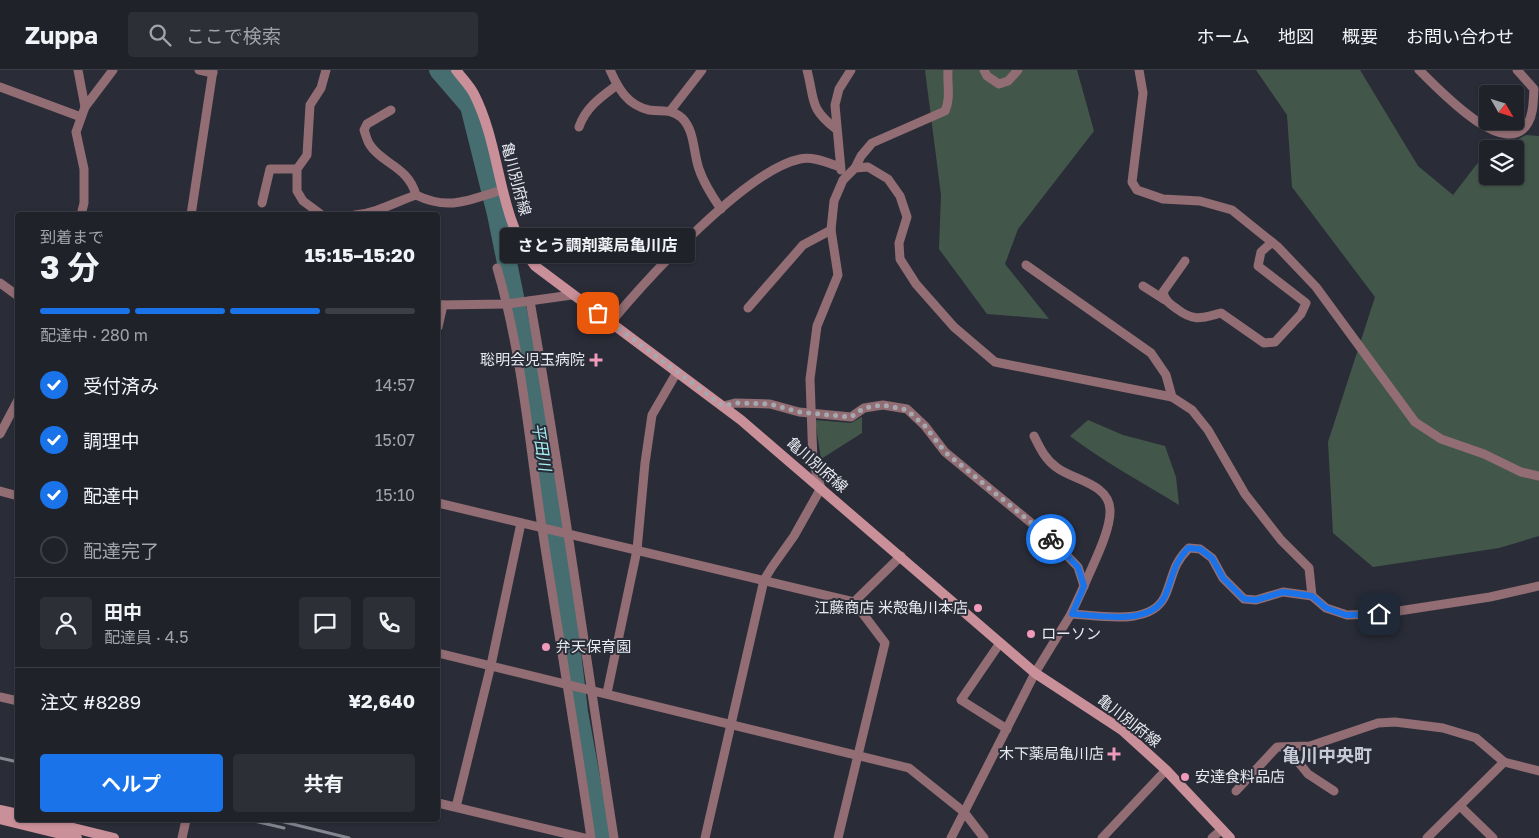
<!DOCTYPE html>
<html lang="ja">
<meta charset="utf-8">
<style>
:root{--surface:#20222a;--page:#2d2f36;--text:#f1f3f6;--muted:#a2a4a8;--line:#3d3f47;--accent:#1a73e8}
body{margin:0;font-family:"Golos Text","Noto Sans JP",sans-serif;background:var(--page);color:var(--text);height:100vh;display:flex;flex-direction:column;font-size:19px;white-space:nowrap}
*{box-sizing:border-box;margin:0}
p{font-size:16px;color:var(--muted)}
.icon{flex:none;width:28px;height:28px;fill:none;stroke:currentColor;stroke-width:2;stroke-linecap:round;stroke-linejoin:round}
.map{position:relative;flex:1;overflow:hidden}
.drawer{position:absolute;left:15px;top:142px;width:425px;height:610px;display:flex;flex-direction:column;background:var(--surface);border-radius:5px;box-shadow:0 1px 4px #0004,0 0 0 1px var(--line)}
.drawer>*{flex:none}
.needle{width:32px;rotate:129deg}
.fabs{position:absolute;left:1479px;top:15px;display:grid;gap:10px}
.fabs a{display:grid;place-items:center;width:45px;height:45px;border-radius:5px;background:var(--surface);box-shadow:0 1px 4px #0004,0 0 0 1px var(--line);font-size:25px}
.pin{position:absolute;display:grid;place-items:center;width:42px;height:42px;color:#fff;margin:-21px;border-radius:10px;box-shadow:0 2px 8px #0006}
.courier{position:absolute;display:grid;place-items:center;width:50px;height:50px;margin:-25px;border:4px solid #1a73e8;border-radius:50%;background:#fff;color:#222;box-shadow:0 1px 6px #0007}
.bubble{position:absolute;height:35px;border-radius:5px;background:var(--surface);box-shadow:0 1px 4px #0004,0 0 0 1px var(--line);font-size:16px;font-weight:700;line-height:35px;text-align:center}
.head em{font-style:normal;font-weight:700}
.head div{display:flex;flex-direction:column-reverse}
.head{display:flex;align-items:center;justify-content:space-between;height:85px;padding:0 25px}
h1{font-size:32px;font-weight:700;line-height:38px}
.bar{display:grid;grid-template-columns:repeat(4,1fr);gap:8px 5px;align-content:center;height:60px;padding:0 25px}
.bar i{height:6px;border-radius:4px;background:var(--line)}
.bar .on{background:var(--accent)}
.bar p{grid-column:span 4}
.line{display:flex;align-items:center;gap:12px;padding:0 25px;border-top:1px solid var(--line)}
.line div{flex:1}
.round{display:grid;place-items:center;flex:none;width:52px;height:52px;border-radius:5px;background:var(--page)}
ol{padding:0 25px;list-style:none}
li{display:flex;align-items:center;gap:15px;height:55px}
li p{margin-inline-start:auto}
li .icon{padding:5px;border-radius:50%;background:var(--accent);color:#fff;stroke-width:4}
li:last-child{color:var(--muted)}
li i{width:28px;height:28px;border:2px solid var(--line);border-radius:50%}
.button{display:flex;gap:10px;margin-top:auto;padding:10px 25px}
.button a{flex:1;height:58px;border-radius:5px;background:var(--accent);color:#fff;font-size:20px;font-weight:700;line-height:58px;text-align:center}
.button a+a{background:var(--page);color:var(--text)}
header{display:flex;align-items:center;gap:30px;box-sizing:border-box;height:70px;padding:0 25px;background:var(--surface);border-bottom:1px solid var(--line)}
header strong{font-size:24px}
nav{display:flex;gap:28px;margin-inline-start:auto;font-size:18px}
.search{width:350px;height:45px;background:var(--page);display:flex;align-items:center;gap:12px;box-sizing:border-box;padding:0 18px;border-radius:5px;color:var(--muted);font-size:19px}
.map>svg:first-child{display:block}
</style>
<header>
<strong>Zuppa</strong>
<div class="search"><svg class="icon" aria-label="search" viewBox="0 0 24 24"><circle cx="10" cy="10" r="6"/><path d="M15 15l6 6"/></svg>ここで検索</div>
<nav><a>ホーム</a><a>地図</a><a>概要</a><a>お問い合わせ</a></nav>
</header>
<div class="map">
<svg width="1539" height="768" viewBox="0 0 1539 768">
<rect width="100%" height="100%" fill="#2a2d38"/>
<g fill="#42574a">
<path d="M925 0H1077L1094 61 1018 159 1005 194 1049 249 987 244 939 179 941 125Z"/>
<path d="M1256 0H1360L1418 96 1453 125 1480 90 1487 86 1488 106H1515V79H1500L1526 65 1539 66V466L1499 478 1373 497 1333 463 1328 372 1375 227 1292 117 1287 45Z"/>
<path d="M862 347V363L821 389 815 350 851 353Z"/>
<path d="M1088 350 1123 365 1165 376 1176 407 1179 435C1142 412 1104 392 1070 366Z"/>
</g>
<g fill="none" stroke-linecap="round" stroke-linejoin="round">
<path stroke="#466e70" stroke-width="20" d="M439 0 470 36 497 144 536 334 560 489 578 642 601 768"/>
<g stroke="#926d73" stroke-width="9">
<path d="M78 0 85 37"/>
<path d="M199 0 213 3"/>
<path d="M610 0C618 18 627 35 649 40 662 42 671 38 682 48 695 61 693 82 699 99 704 114 712 126 721 139"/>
<path d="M807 0C815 31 809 38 836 59"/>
<path d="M984 0 987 6 999 14 1008 11 1018 0"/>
<path d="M1139 0 1143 23 1132 112 1137 120 1163 129 1200 131 1232 140 1278 177 1316 217 1415 352 1441 369 1484 384 1521 402 1539 406"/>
<path d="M1419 0C1437 17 1505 92 1528 53 1534 43 1533 30 1534 19L1517 0"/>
<path d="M0 17 81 47"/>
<path d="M391 40 367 54 364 60C366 65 367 71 370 75 382 94 408 96 416 125"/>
<path d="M671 40 702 0"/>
<path d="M579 57C586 37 601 27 617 15"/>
<path d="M855 98 861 86 872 73 945 41C951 28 947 14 948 0"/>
<path d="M841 100 835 35 839 19 851 0"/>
<path d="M262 133 270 99H297"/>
<path d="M81 145 84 133V99L76 62 85 37 113 0"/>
<path d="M191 145 213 0"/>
<path d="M322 145 303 131 297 121V99L307 85 310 35 321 18 326 0"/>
<path d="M355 145C377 143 395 132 416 125 449 141 469 130 502 120"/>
<path d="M1185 191 1163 222C1165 231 1170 234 1177 239 1194 252 1202 248 1221 243L1264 273 1275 272 1301 244 1306 233 1258 196 1261 182 1272 172"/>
<path d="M1026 195 1151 283 1166 305 1172 327"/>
<path d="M497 198C522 283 529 371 542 458 558 562 576 665 591 768"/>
<path d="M0 213 18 226"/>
<path d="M1143 216 1165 230"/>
<path d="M530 231C562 410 586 589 614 768"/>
<path d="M438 235 507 234 572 225"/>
<path d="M748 238 803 175 831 160"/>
<path d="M611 252C647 209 746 100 800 89 813 86 828 93 840 97"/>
<path d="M438 257 443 235"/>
<path d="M723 336 735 333 770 334 799 342 851 347 864 338 883 335 907 339 925 356 945 382 1052 470 1078 497 1084 516 1071 544 1035 603 951 768"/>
<path d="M0 364 18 330"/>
<path d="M1034 366C1040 378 1045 389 1056 397 1072 410 1109 413 1110 440 1111 461 1092 496 1084 516"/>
<path d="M0 421 18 426"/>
<path d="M438 433 854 532 885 573 838 768"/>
<path d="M854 532 901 486"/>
<path d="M1071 544C1098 545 1151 557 1165 526 1174 505 1172 495 1189 478L1200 479 1212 488 1223 508 1244 529 1256 530 1283 522 1312 526 1326 538 1347 545 1379 544 1490 527 1539 516"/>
<path d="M1000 573 961 630 1007 659"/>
<path d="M438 583 909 698 964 742 984 768"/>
<path d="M607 623 637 480 645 393 652 345 677 302"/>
<path d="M0 627 18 631"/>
<path d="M1287 678 1308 704 1334 721"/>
<path d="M1236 721 1277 677 1310 676 1378 653 1395 652 1443 658 1476 668 1504 692 1539 701"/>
<path d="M438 733 584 768"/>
<path d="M1460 736 1493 768"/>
<path d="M456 737 491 595 521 453"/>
<path d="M182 768 186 750"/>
<path d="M705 768 764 510 772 497 794 466 821 418 813 392 810 309 817 256 838 205 831 160 834 131 843 110 855 98 868 97 888 109 900 126 907 147 899 173 900 189 916 214 954 257 995 292 1172 327 1192 340 1208 360 1245 424 1281 470 1309 498 1312 526"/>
<path d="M1102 768 1166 700"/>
<path d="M1212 768 1222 759"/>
<path d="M1427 768 1504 692"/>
</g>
<g stroke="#ca9099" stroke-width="10">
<path d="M456 0C462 8 470 16 474 24 502 79 497 146 535 196L741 350 1035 603 1122 660 1166 700 1230 768"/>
<path d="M0 740 18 744"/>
<path d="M0 749 77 768"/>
<path d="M41 750 114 768"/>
</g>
<g stroke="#848790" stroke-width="3">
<path d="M0 688 18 692"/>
<path d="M250 750 284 758"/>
<path d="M276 750 349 768"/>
</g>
</g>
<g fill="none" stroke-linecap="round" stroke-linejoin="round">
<path stroke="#a5a8b0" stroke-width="5" stroke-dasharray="0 9" d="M598 243 723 336 735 333 770 334 799 342 851 347 864 338 883 335 907 340 925 356 945 382 1051 469"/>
<path stroke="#1a73e8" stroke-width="6" d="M1051 469 1078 497 1084 516 1072 544C1098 545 1151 557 1165 526 1174 505 1172 496 1188 478L1200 479 1212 488 1223 508 1244 529 1256 530 1283 522 1312 526 1326 538 1346 545 1379 544"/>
</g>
<g fill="#ef9ab9" stroke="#2a2d38" stroke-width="2">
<path d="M593.5 282.5h5v5h5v5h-5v5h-5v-5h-5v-5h5z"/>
<circle cx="978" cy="538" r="5"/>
<circle cx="1031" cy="564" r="5"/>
<circle cx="546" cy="577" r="5"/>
<path d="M1111.5 676.5h5v5h5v5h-5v5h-5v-5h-5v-5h5z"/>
<circle cx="1185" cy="707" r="5"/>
</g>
<g text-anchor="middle" stroke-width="4" stroke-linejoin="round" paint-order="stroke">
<g font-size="15" fill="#e7eaf0" stroke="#2a2d38">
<text transform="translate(516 109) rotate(75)" y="5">亀川別府線</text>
<text transform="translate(817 395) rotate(41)" y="5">亀川別府線</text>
<text transform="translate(1129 651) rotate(38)" y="5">亀川別府線</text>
</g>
<g font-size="15" fill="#e7eaf0" stroke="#2a2d38" text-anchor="end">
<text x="585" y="295">聡明会児玉病院</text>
<text x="968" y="543">江藤商店 米殻亀川本店</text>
<text x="1041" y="569" text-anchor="start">ローソン</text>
<text x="556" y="582" text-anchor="start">弁天保育園</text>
<text x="1104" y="689">木下薬局亀川店</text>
<text x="1195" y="712" text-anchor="start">安達食料品店</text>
</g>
<g font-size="16" font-style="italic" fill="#a5f1f5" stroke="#2a2d38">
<text transform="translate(542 377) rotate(81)" y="6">平田川</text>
</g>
<g font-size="18" font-weight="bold" fill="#c6cad7" stroke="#2a2d38">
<text x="1327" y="692">亀川中央町</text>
</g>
</g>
</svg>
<div class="fabs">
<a><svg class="needle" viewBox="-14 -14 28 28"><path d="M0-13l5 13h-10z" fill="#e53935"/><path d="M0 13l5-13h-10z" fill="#a2a4a8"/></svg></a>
<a><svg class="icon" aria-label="layers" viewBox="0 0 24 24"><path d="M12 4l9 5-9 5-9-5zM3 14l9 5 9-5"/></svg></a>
</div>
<div class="pin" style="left:598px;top:243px;background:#ea580c"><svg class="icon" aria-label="bag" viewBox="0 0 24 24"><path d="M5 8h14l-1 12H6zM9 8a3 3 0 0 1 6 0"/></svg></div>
<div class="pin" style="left:1379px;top:544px;background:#1f2937"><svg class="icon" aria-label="home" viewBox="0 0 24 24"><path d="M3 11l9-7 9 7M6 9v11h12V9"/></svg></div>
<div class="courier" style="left:1051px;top:469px"><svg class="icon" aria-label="bike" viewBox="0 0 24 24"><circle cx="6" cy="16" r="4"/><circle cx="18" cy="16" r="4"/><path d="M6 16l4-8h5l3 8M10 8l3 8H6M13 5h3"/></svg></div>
<div class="bubble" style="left:500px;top:158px;width:195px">さとう調剤薬局亀川店</div>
<section class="drawer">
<div class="head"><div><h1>3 分</h1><p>到着まで</p></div><em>15:15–15:20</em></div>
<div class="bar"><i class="on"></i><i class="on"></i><i class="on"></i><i></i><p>配達中 · 280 m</p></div>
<ol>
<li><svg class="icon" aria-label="check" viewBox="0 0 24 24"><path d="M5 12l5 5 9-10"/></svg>受付済み<p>14:57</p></li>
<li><svg class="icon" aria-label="check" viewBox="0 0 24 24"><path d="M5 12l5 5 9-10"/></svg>調理中<p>15:07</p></li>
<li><svg class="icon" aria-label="check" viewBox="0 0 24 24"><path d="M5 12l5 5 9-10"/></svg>配達中<p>15:10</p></li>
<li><i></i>配達完了</li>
</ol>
<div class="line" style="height:90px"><a class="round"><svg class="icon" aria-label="person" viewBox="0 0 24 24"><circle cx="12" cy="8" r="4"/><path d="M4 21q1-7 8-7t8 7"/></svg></a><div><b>田中</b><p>配達員 · 4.5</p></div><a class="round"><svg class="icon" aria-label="chat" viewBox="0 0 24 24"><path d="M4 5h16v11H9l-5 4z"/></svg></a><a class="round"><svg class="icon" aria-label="phone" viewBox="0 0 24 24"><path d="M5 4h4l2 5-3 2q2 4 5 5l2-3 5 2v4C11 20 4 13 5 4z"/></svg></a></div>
<div class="line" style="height:65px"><div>注文 #8289</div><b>¥2,640</b></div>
<div class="button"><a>ヘルプ</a><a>共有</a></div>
</section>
</div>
